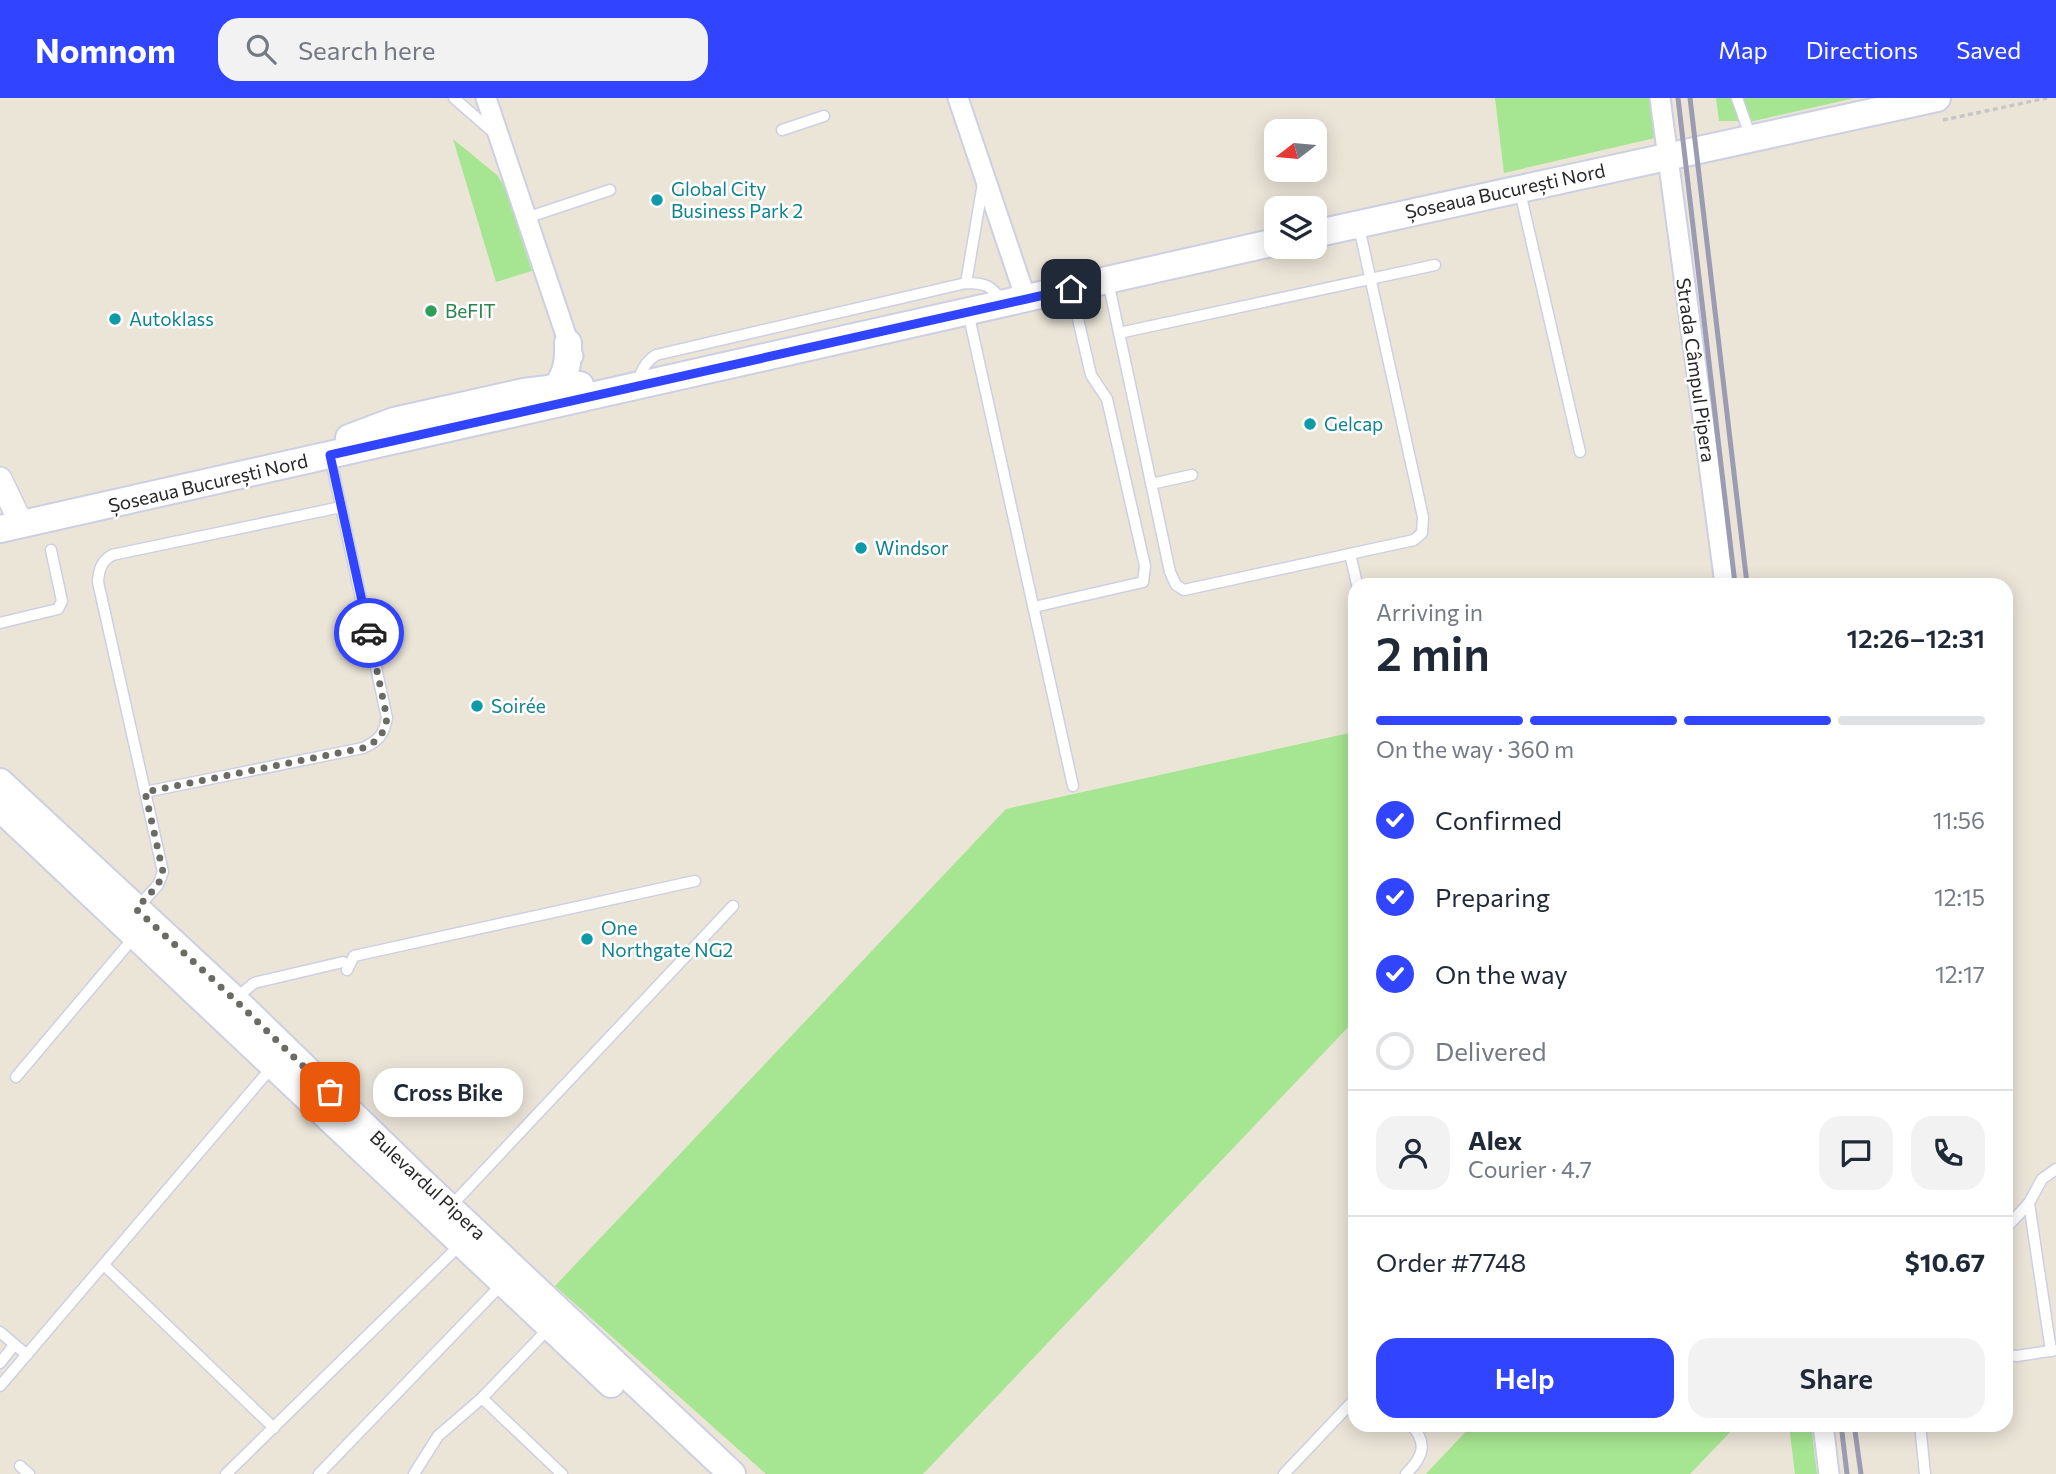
<!DOCTYPE html>
<meta charset="utf-8">
<style>
:root{--surface:#fff;--page:#f2f2f3;--text:#1f2937;--muted:#747a83;--line:#e0e1e3;--accent:#3144ff}
body{margin:0;font-family:Commissioner,sans-serif;background:var(--page);color:var(--text);height:100vh;display:flex;flex-direction:column;font-size:26px;white-space:nowrap}
*{box-sizing:border-box;margin:0}
p{font-size:23px;color:var(--muted)}
.icon{flex:none;width:38px;height:38px;fill:none;stroke:currentColor;stroke-width:2;stroke-linecap:round;stroke-linejoin:round}
.map{position:relative;flex:1;overflow:hidden}
.sheet{position:absolute;left:1348px;top:480px;width:665px;height:854px;display:flex;flex-direction:column;background:var(--surface);border-radius:21px;box-shadow:0 4px 18px #0003}
.sheet>*{flex:none}
.needle{width:46px;rotate:254deg}
.tools{position:absolute;left:1264px;top:21px;display:grid;gap:14px}
.tools a{display:grid;place-items:center;width:63px;height:63px;border-radius:14px;background:var(--surface);box-shadow:0 4px 18px #0003;font-size:35px}
.pin{position:absolute;display:grid;place-items:center;width:60px;height:60px;color:#fff;margin:-30px;border-radius:14px;box-shadow:0 4px 10px #0006}
.courier{position:absolute;display:grid;place-items:center;width:70px;height:70px;margin:-35px;border:5px solid #3144ff;border-radius:50%;background:#fff;color:#222;box-shadow:0 2px 9px #0007}
.bubble{position:absolute;height:49px;border-radius:21px;background:var(--surface);box-shadow:0 4px 18px #0003;font-size:23px;font-weight:600;line-height:49px;text-align:center}
.head em{font-style:normal;font-weight:600}
.head div{display:flex;flex-direction:column-reverse}
.head{display:flex;align-items:center;justify-content:space-between;height:119px;padding:0 28px}
h1{font-size:46px;font-weight:600;line-height:52px}
.bar{display:grid;grid-template-columns:repeat(4,1fr);gap:10px 7px;align-content:center;height:84px;padding:0 28px}
.bar i{height:9px;border-radius:5px;background:var(--line)}
.bar .current{background:var(--accent)}
.bar p{grid-column:span 4}
.line{display:flex;align-items:center;gap:18px;padding:0 28px;border-top:2px solid var(--line)}
.line div{flex:1}
.round{display:grid;place-items:center;flex:none;width:74px;height:74px;border-radius:21px;background:var(--page)}
ol{padding:0 28px;list-style:none}
li{display:flex;align-items:center;gap:21px;height:77px}
li p{margin-inline-start:auto}
li .icon{padding:7px;border-radius:50%;background:var(--accent);color:#fff;stroke-width:4}
li:last-child{color:var(--muted)}
li i{width:38px;height:38px;border:4px solid var(--line);border-radius:50%}
.button{display:flex;gap:14px;margin-top:auto;padding:14px 28px}
.button a{flex:1;height:80px;border-radius:21px;background:var(--accent);color:#fff;font-size:28px;font-weight:600;line-height:80px;text-align:center}
.button a+a{background:var(--page);color:var(--text)}
header{display:flex;align-items:center;gap:42px;box-sizing:border-box;height:98px;padding:0 35px;background:var(--accent);color:#fff}
header strong{font-size:33px}
nav{display:flex;gap:38px;margin-inline-start:auto;font-size:24px}
.search{width:490px;height:63px;background:var(--page);display:flex;align-items:center;gap:18px;box-sizing:border-box;padding:0 24px;border-radius:21px;color:var(--muted);font-size:26px}
.map>svg:first-child{display:block}
</style>
<header>
<strong>Nomnom</strong>
<div class="search"><svg class="icon" aria-label="search" viewBox="0 0 24 24"><circle cx="10" cy="10" r="6"/><path d="M15 15l6 6"/></svg>Search here</div>
<nav><a>Map</a><a>Directions</a><a>Saved</a></nav>
</header>
<div class="map">
<svg width="2056" height="1376" viewBox="0 0 2056 1376">
<rect width="100%" height="100%" fill="#ebe5d8"/>
<g fill="#a6e591">
<path d="M1495 0H1668L1669 9 1655 40 1504 75Z"/>
<path d="M1716 0H1855L1754 23H1719Z"/>
<path d="M453 41 497 77 505 89 532 173 496 184Z"/>
<path d="M1354 634V923L923 1376H766L555 1188 1006 711Z"/>
<path d="M1466 1327H1737L1690 1376H1426L1469 1330Z"/>
<path d="M1789 1327H1811L1817 1376H1795Z"/>
</g>
<g fill="none" stroke-linecap="round" stroke-linejoin="round">
<g stroke="#cdcfe2" stroke-width="13">
<g id="service">
<path d="M454 0 493 34"/>
<path d="M1737 0 1751 40"/>
<path d="M782 32 824 18"/>
<path d="M1520 94 1580 354"/>
<path d="M526 120 610 92"/>
<path d="M1108 183 1170 474 1176 487 1184 492 1414 442 1422 435 1423 419 1359 129"/>
<path d="M966 185 983 85"/>
<path d="M968 214 1073 688"/>
<path d="M1119 235 1435 167"/>
<path d="M638 286C641 273 644 265 656 257L966 185C984 185 992 187 1001 203"/>
<path d="M1151 386 1192 377"/>
<path d="M1350 456 1357 486"/>
<path d="M1034 509 1143 484 1145 468 1107 301 1091 277 1071 191"/>
<path d="M0 525 58 511 62 503 51 452"/>
<path d="M145 694 363 650C378 643 384 637 387 620L330 358"/>
<path d="M136 811 158 787 163 774 98 484C99 471 101 464 112 457L341 409"/>
<path d="M347 872 354 858 695 783"/>
<path d="M235 901 254 885 343 864"/>
<path d="M16 979 135 838"/>
<path d="M2029 1105 2051 1253"/>
<path d="M450 1109 733 808"/>
<path d="M2006 1130 2029 1105 2042 1081 2056 1071"/>
<path d="M104 1167 274 1330"/>
<path d="M0 1234 27 1257"/>
<path d="M2006 1257 2017 1258 2056 1252"/>
<path d="M0 1265 14 1247"/>
<path d="M0 1288 272 969"/>
<path d="M482 1300 562 1376"/>
<path d="M1920 1326 1925 1376"/>
<path d="M20 1368 29 1376"/>
<path d="M226 1376 461 1146"/>
<path d="M319 1376 503 1185"/>
<path d="M414 1376 438 1338 482 1300 550 1229"/>
<path d="M1284 1376 1354 1302"/>
<path d="M1406 1376C1423 1359 1429 1345 1410 1326"/>
</g>
</g>
<g stroke="#cdcfe2" stroke-width="23">
<g id="minor">
<path d="M486 0 573 258"/>
<path d="M958 0 1026 201"/>
<path d="M1660 0 1725 486"/>
<path d="M1823 1326 1829 1376"/>
</g>
</g>
<g stroke="#cdcfe2" stroke-width="26">
<path id="tertiary" d="M0 381 22 427"/>
</g>
<g stroke="#cdcfe2" stroke-width="30">
<g id="secondary">
<path d="M1314 136 1937 0"/>
<path d="M549 298C565 282 569 267 568 245"/>
<path d="M349 340 394 323 524 294 580 287"/>
<path d="M0 431 1276 144"/>
<path d="M0 684 234 901 417 1079 732 1376"/>
<path d="M0 710 611 1286"/>
</g>
</g>
<path stroke="#c7c7c7" stroke-width="3.5" stroke-dasharray="5 3.5" stroke-linecap="butt" d="M1943 22 2047 0"/>
<use href="#service" stroke="#fff" stroke-width="10"/>
<use href="#minor" stroke="#fff" stroke-width="19"/>
<use href="#tertiary" stroke="#fff" stroke-width="23"/>
<use href="#secondary" stroke="#fff" stroke-width="26"/>
<g stroke="#9b9cb3" stroke-width="5">
<path d="M1678 0 1735 486"/>
<path d="M1690 0 1747 486"/>
<path d="M1841 1326 1847 1376"/>
<path d="M1854 1326 1861 1376"/>
</g>
</g>
<g fill="none" stroke-linecap="round" stroke-linejoin="round">
<path stroke="#6c6a65" stroke-width="7" stroke-dasharray="0 12.6" d="M330 994 234 901 136 811 158 787 163 774 145 694 363 650C378 643 384 637 387 620L369 535"/>
<path stroke="#3144ff" stroke-width="9" d="M369 535 330 357 1071 191"/>
</g>
<g fill="#0f9aa8" stroke="#fff" stroke-width="2.5">
<circle cx="657" cy="102" r="7"/>
<circle cx="115" cy="221" r="7"/>
<circle cx="1310" cy="326" r="7"/>
<circle cx="861" cy="450" r="7"/>
<circle cx="477" cy="608" r="7"/>
<circle cx="587" cy="841" r="7"/>
</g>
<circle fill="#2e9e5b" stroke="#fff" stroke-width="2.5" cx="431" cy="213" r="7"/>
<g text-anchor="middle" stroke-width="5" stroke-linejoin="round" paint-order="stroke">
<g font-size="19" fill="#0d838f" stroke="#fff" text-anchor="start">
<text x="671" y="98">Global City<tspan x="671" dy="22">Business Park 2</tspan></text>
<text x="129" y="228">Autoklass</text>
<text x="1324" y="333">Gelcap</text>
<text x="875" y="457">Windsor</text>
<text x="491" y="615">Soirée</text>
<text x="601" y="837">One<tspan x="601" dy="22">Northgate NG2</tspan></text>
</g>
<g font-size="19" fill="#272727" stroke="#fff">
<text transform="translate(1505 93) rotate(-12)" y="7">Șoseaua București Nord</text>
<text transform="translate(1696 272) rotate(82)" y="7">Strada Câmpul Pipera</text>
<text transform="translate(208 385) rotate(-13)" y="7">Șoseaua București Nord</text>
<text transform="translate(428 1087) rotate(43)" y="7">Bulevardul Pipera</text>
</g>
<g font-size="19" fill="#27864d" stroke="#fff" text-anchor="start">
<text x="445" y="220">BeFIT</text>
</g>
</g>
</svg>
<div class="tools">
<a><svg class="needle" viewBox="-14 -14 28 28"><path d="M0-13l5 13h-10z" fill="#e53935"/><path d="M0 13l5-13h-10z" fill="#747a83"/></svg></a>
<a><svg class="icon" aria-label="layers" viewBox="0 0 24 24"><path d="M12 4l9 5-9 5-9-5zM3 14l9 5 9-5"/></svg></a>
</div>
<div class="pin" style="left:330px;top:994px;background:#ea580c"><svg class="icon" aria-label="bag" viewBox="0 0 24 24"><path d="M5 8h14l-1 12H6zM9 8a3 3 0 0 1 6 0"/></svg></div>
<div class="pin" style="left:1071px;top:191px;background:#1f2937"><svg class="icon" aria-label="home" viewBox="0 0 24 24"><path d="M3 11l9-7 9 7M6 9v11h12V9"/></svg></div>
<div class="courier" style="left:369px;top:535px"><svg class="icon" aria-label="car" viewBox="0 0 24 24"><path d="M5 17H2v-5l4-1 3-4h7l3 4 3 1v5h-3M9 17h6M6 11h13"/><circle cx="7" cy="17" r="2"/><circle cx="17" cy="17" r="2"/></svg></div>
<div class="bubble" style="left:373px;top:970px;width:150px">Cross Bike</div>
<section class="sheet">
<div class="head"><div><h1>2 min</h1><p>Arriving in</p></div><em>12:26–12:31</em></div>
<div class="bar"><i class="current"></i><i class="current"></i><i class="current"></i><i></i><p>On the way · 360 m</p></div>
<ol>
<li><svg class="icon" aria-label="check" viewBox="0 0 24 24"><path d="M5 12l5 5 9-10"/></svg>Confirmed<p>11:56</p></li>
<li><svg class="icon" aria-label="check" viewBox="0 0 24 24"><path d="M5 12l5 5 9-10"/></svg>Preparing<p>12:15</p></li>
<li><svg class="icon" aria-label="check" viewBox="0 0 24 24"><path d="M5 12l5 5 9-10"/></svg>On the way<p>12:17</p></li>
<li><i></i>Delivered</li>
</ol>
<div class="line" style="height:126px"><a class="round"><svg class="icon" aria-label="person" viewBox="0 0 24 24"><circle cx="12" cy="8" r="4"/><path d="M4 21q1-7 8-7t8 7"/></svg></a><div><b>Alex</b><p>Courier · 4.7</p></div><a class="round"><svg class="icon" aria-label="chat" viewBox="0 0 24 24"><path d="M4 5h16v11H9l-5 4z"/></svg></a><a class="round"><svg class="icon" aria-label="phone" viewBox="0 0 24 24"><path d="M5 4h4l2 5-3 2q2 4 5 5l2-3 5 2v4C11 20 4 13 5 4z"/></svg></a></div>
<div class="line" style="height:91px"><div>Order #7748</div><b>$10.67</b></div>
<div class="button"><a>Help</a><a>Share</a></div>
</section>
</div>
